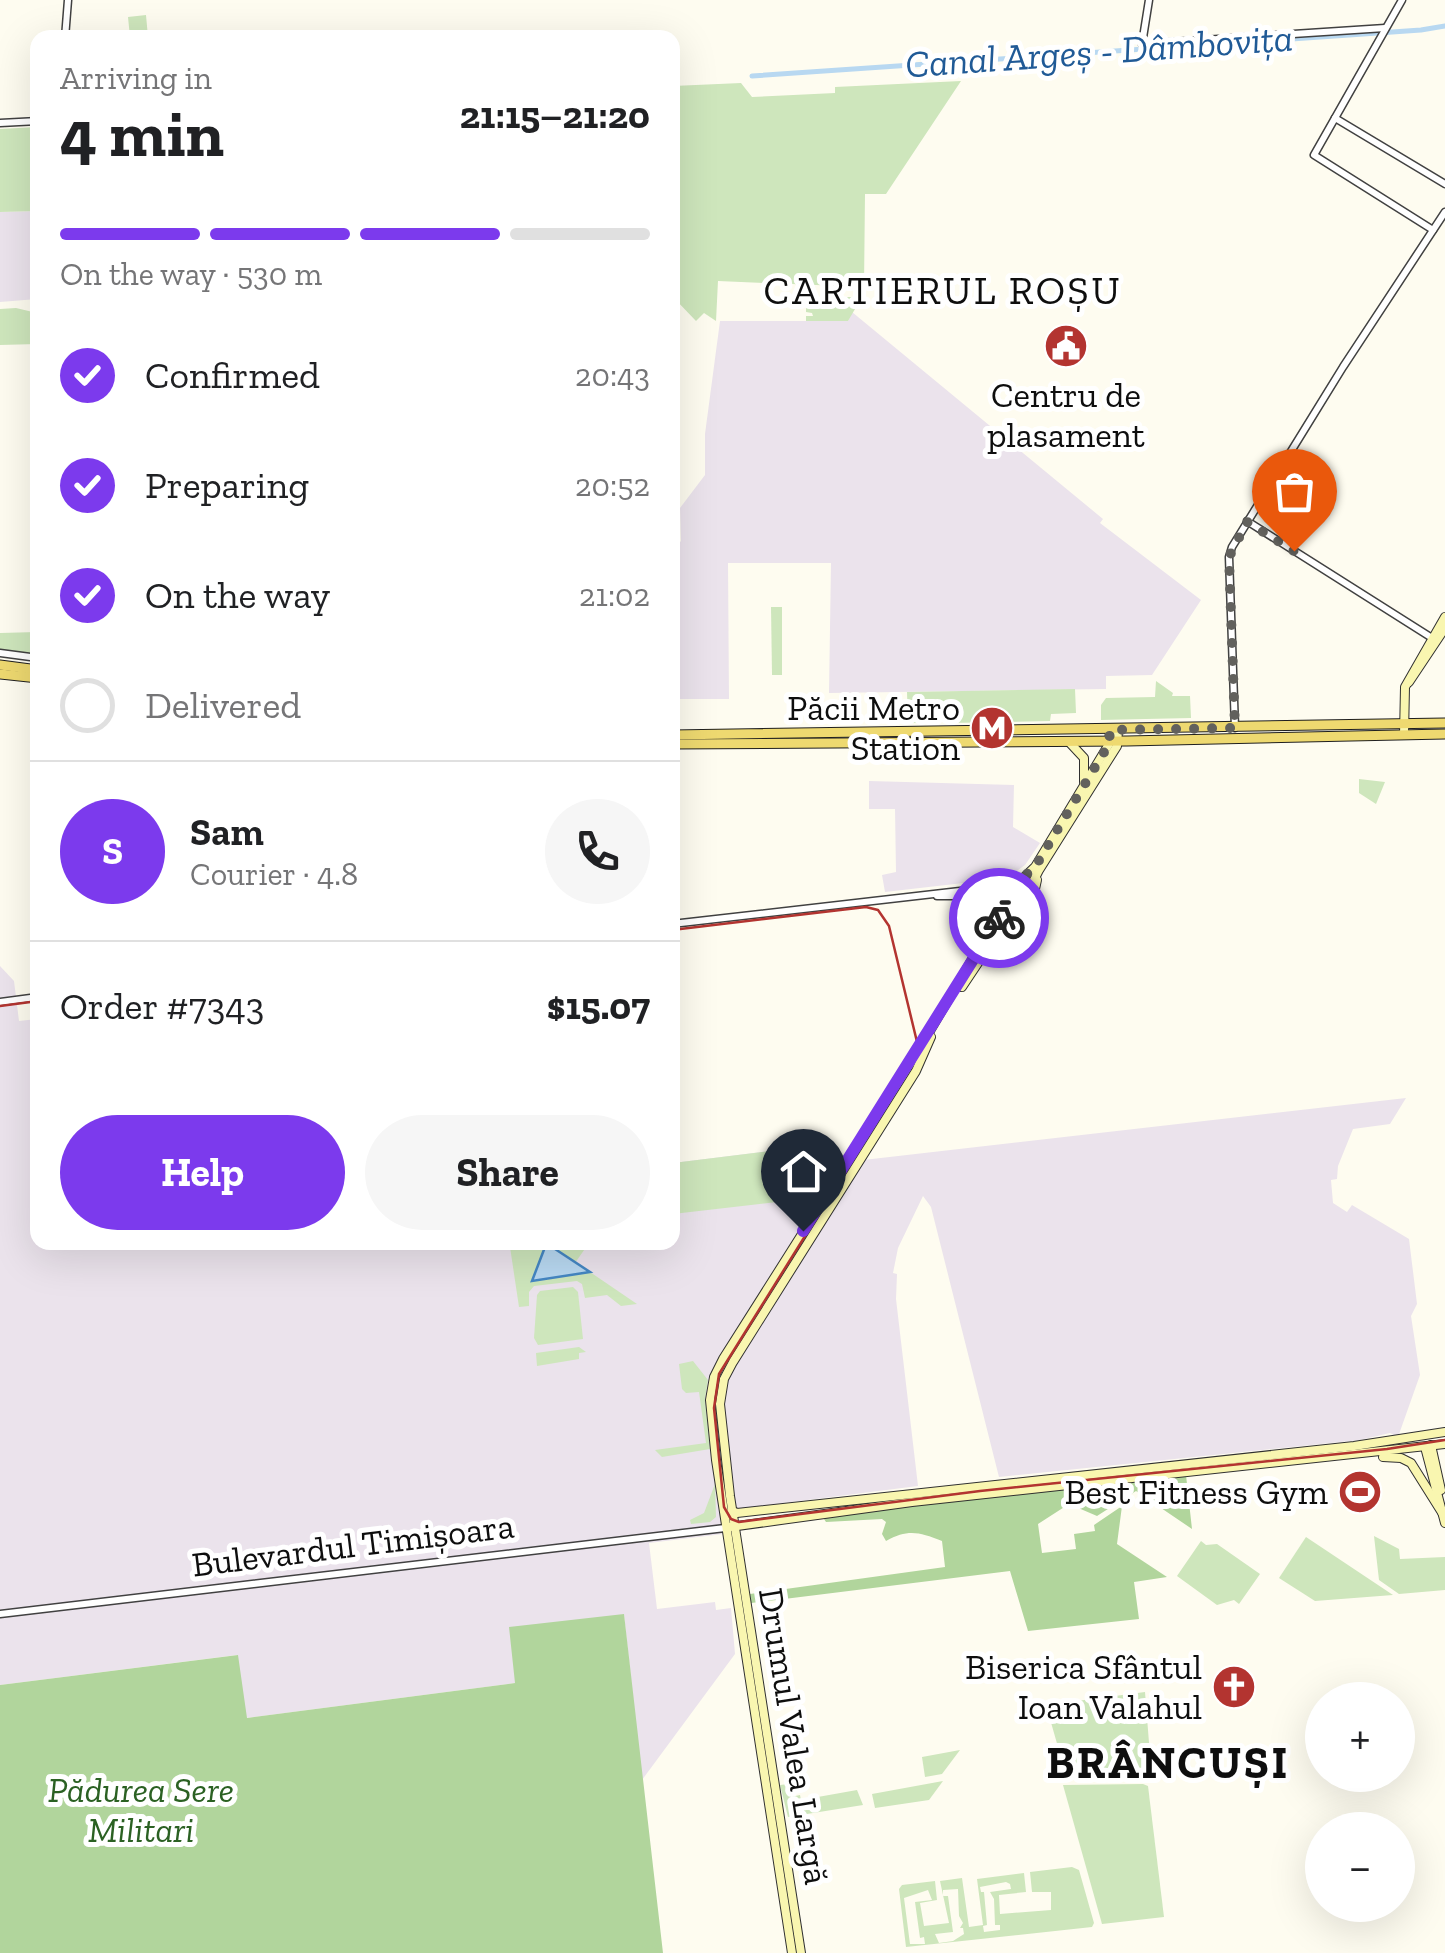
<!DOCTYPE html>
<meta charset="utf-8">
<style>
:root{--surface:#fff;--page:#f6f6f6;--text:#202124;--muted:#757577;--line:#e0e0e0;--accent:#7c3aed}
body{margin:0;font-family:"Zilla Slab",serif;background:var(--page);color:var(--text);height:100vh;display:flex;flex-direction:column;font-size:38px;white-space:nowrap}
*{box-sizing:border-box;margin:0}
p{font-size:32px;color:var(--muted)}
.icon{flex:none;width:55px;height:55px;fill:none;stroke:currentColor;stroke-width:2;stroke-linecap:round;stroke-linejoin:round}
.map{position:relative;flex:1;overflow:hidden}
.sheet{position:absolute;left:30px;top:30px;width:650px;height:1220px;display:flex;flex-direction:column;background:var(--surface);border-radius:20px;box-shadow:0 10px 40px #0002}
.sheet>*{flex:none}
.tools{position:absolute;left:1305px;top:1682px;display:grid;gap:20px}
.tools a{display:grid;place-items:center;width:110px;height:110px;border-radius:50%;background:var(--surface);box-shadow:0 10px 40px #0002;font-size:50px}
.pin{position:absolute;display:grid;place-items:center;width:85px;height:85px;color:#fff;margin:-102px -42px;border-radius:50% 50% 50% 0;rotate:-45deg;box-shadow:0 0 10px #0007}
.pin .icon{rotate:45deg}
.courier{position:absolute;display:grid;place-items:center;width:100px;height:100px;margin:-50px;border:8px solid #7c3aed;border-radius:50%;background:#fff;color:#222;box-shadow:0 2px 12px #0007}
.head em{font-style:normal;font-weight:700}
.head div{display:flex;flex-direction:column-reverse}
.head{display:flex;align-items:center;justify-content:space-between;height:170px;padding:0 30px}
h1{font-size:65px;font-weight:700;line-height:75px}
.bar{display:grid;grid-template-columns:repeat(4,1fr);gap:15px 10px;align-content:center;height:120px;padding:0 30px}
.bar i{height:12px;border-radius:8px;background:var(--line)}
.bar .selected{background:var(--accent)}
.bar p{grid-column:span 4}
.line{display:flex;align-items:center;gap:25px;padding:0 30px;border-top:2px solid var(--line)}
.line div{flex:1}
.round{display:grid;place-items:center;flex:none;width:105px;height:105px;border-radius:52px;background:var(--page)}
ol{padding:0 30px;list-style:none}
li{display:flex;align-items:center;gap:30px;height:110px}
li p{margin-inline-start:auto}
li .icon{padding:10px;border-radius:50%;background:var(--accent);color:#fff;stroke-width:4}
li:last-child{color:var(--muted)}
li i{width:55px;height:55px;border:5px solid var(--line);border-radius:50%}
.cta{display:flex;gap:20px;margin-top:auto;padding:20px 30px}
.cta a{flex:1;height:115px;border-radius:60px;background:var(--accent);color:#fff;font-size:40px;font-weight:700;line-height:115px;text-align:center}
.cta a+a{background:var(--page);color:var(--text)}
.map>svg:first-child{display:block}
</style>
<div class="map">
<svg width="1445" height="1953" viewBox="0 0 1445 1953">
<rect width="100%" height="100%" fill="#fefcf0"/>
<g fill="#ebe3ec">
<path d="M37 211V299L0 302V212Z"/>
<path d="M852 312 1103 519 1100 523 1201 600 1152 675 1106 676V689L829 693 831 563H728L729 699H673L672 552 681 541 680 508 705 475V434L720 321H848Z"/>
<path d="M869 781 1014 785 1013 827 1040 843 1025 865 1007 878 885 892 882 875 896 872 895 809H869Z"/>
<path d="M0 966 14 981 19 1021 37 1019 38 1242H672L673 1163 802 1147 811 1166 1406 1098 1390 1124 1353 1129 1338 1166 1337 1179 1331 1180 1333 1203 1347 1212 1352 1205 1409 1239 1417 1304 1411 1316 1420 1375 1398 1437 1390 1433 1360 1440 999 1477 931 1207 923 1196 898 1248 893 1273 897 1274 896 1299 918 1486 721 1511 723 1534 649 1543 657 1609 715 1602 716 1610 731 1608 735 1654 642 1780 624 1615 516 1683 246 1718 237 1655 0 1685Z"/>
</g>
<g fill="#cee6bc" fill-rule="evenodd">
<path d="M146 15 148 37H130L128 17Z"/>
<path d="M394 32 395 37 239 38 238 33Z"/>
<path d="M961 81 886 194H865L864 287 718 281 716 321 704 313 696 321 673 297V86L741 83 752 97 835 93V87Z"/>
<path d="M37 127V211L0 212V129Z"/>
<path d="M812 297H862L848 321H806V316H813L812 313 806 312V301Z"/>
<path d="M16 308 37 313V344L0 345V309Z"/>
<path d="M771 607H782V675H772Z"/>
<path d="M37 632V656L0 651V633Z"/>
<path d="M1156 681 1173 693 1172 696H1190L1191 718 1101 720V705L1106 698 1155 697Z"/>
<path d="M1075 689 1076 713 1051 714 1050 721 949 723V714L930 715V723H908L907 692Z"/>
<path d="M1359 779 1385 782 1376 804 1359 793Z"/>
<path d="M802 1147 810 1166 840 1162 819 1197 673 1214V1163Z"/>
<path d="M501 1243H589L575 1263 550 1245 532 1281 590 1272 637 1304 621 1306 607 1295 585 1298 582 1284 577 1281 534 1286 529 1292V1306L519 1307 510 1247 502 1248Z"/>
<path d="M573 1287 578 1292 583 1339 538 1345 534 1338 537 1295 540 1291Z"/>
<path d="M579 1347 586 1352 579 1353V1359L537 1366 536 1353Z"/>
<path d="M693 1361 708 1380 705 1399 710 1449 662 1457 655 1450 706 1443 699 1392 686 1393 682 1389 679 1364Z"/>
<path d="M715 1484 716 1517 710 1522 691 1524 690 1520 704 1513Z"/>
<path d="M1374 1536 1399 1549 1400 1559 1445 1557V1590L1399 1594 1379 1580Z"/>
<path d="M1306 1537 1393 1595 1315 1601 1279 1578Z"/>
<path d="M1201 1541 1206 1545 1217 1544 1260 1574 1239 1604 1234 1600 1217 1605 1177 1576Z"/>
<path d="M1145 1692 1151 1768 1113 1767V1771L1066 1775 1046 1705Z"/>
<path d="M960 1750 942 1774 925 1777 922 1757Z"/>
<path d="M943 1781 929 1800 875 1808 872 1794Z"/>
<path d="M789 1784 791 1797 800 1795 801 1800 857 1790 863 1805 788 1817 780 1785Z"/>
<path d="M1143 1784 1148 1786 1164 1917 1102 1924 1063 1785Z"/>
<path d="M1072 1867 1079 1870 1094 1923 1092 1927 906 1947 899 1889 902 1885 935 1881 937 1900 920 1903 924 1926 949 1923 940 1881 962 1878 969 1927 983 1925 977 1879 1024 1873 1026 1892 999 1895 1000 1914 1051 1910V1892H1032L1030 1872ZM1006 1882 1010 1884 1011 1889 990 1892 994 1899 995 1925H1000V1930L984 1932 983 1926 987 1925 984 1892H981L980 1887ZM958 1889 959 1916 963 1923 960 1928H963L964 1934 953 1941 939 1943 935 1934 953 1932 948 1896H943V1890ZM928 1890 932 1900 915 1902 920 1938 924 1937 925 1944H910L904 1898Z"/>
</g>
<g fill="#b1d59c">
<path d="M1186 1475 1192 1529 1136 1491 1097 1516 1069 1504 1038 1524 1042 1553 1076 1549 1074 1534 1095 1531 1094 1525 1122 1506 1117 1544 1167 1577 1134 1582 1139 1619 1028 1631 1010 1571 751 1603 750 1594 945 1567 942 1541C919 1532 908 1529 886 1541L882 1534 886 1522 882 1519 826 1522 822 1516Z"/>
<path d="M624 1614 663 1953H0V1685L238 1655 247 1718 515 1683 509 1627Z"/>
</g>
<path fill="#b8d8f1" stroke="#4587c3" stroke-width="2.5" d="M549 1245 590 1272 532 1281 545 1247Z"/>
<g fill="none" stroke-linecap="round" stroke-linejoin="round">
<path stroke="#b8d8f1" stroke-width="5" d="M752 76 1421 30 1445 26"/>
<g stroke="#414141" stroke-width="9">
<g id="tertiary">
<path d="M1149 0 1142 44 1385 28"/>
<path d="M1402 0 1314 155 1433 230"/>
<path d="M65 38 68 0"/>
<path d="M1335 118 1445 184"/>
<path d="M0 123 38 121"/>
<path d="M1247 521 1432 638"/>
<path d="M0 653 38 658"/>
<path d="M1235 728 1229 557 1232 547 1343 367 1445 212"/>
<path d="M937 896H1008"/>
<path d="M672 924 1012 885"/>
<path d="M0 1002 38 997"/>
<path d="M0 1614 725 1528"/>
</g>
</g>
<g stroke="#303030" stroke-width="10">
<g id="secondary">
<path d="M1409 682 1445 628"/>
<path d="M1404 735 1405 687 1445 617"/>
<path d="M1070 743 1084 758V782"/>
<path d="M1016 885 1035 867 1109 744 1110 730"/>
<path d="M1027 895 1024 888 1018 885 1011 887 1008 894 1013 902 1024 900 1039 870 1117 746 1118 730"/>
<path d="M1030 911 1037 880"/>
<path d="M1008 920 1017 913 1025 915"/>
<path d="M962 987 1018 903"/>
<path d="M1431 1445 1441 1490"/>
<path d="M1425 1447 1445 1523"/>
<path d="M1383 1457 1401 1458 1411 1463 1443 1514"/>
<path d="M732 1511 737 1513 1354 1446 1445 1432"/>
<path d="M730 1527 912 1502 1445 1444"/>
<path d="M792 1953 716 1460 710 1400 714 1377 723 1359 921 1046 1009 897"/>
<path d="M801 1953 730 1496 720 1404 724 1379 733 1362 916 1071 931 1037"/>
</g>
</g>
<g stroke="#1f1f1f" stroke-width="11">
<g id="primary">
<path d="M0 665 38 670"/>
<path d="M0 674 38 678"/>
<path d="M672 735 1445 723"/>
<path d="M672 744 1127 741 1445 734"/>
</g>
</g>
<use href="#tertiary" stroke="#fff" stroke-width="6"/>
<use href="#secondary" stroke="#f9f6b0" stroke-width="8"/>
<use href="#primary" stroke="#eed970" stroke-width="9"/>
<g stroke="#b33430" stroke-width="2.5">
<path d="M672 930 866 907 878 910 889 926 918 1046 916 1058 719 1374 714 1408 724 1507 731 1519 739 1522 980 1491 1387 1449 1445 1440"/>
<path d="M0 1006 38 1001"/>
</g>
</g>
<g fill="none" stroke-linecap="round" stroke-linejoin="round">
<path stroke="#62615d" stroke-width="10" stroke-dasharray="0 18" d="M999 918 1010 889 1035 867 1109 744 1110 730 1235 728 1229 557 1247 522 1294 551"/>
<path stroke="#7c3aed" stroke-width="12" d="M803 1231 999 918"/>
</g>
<defs>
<g id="civic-disc" transform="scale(2.25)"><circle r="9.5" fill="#b33430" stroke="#fff"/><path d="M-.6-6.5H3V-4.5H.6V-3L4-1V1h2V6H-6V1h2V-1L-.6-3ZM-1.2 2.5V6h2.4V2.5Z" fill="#fff"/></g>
<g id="metro-disc" transform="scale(2.25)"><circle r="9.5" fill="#b33430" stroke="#fff"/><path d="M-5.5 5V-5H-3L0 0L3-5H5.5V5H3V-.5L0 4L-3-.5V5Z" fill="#fff"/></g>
<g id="stadium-disc" transform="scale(2.25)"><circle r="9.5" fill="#b33430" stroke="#fff"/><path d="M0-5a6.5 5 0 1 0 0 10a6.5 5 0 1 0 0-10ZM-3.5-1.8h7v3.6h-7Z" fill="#fff"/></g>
<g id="church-disc" transform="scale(2.25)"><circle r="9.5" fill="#b33430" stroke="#fff"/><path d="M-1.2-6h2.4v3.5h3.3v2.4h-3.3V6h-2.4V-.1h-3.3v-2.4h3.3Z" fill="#fff"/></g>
</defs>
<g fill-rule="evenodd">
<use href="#civic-disc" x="1066" y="346"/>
<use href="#metro-disc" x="992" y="728"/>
<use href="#stadium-disc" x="1360" y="1492"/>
<use href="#church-disc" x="1234" y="1687"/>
</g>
<g text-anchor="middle" stroke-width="10" stroke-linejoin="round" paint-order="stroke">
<g font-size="35" fill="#0e0e0e" stroke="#fff" text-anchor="end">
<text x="1066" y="407" text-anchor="middle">Centru de<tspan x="1066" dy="40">plasament</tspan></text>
<text x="960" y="720">Păcii Metro<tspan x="960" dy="40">Station</tspan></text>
<text x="1328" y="1504">Best Fitness Gym</text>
<text x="1202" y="1679">Biserica Sfântul<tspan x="1202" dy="40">Ioan Valahul</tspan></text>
</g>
<g font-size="35" fill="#0e0e0e" stroke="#fff">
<text transform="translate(353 1545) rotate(-7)" y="12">Bulevardul Timișoara</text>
<text transform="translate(794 1736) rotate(81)" y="12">Drumul Valea Largă</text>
</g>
<g font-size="35" font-style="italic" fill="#2b6123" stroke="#fff">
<text x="141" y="1802">Pădurea Sere<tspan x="141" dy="40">Militari</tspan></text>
</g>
<g font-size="38" font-style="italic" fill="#205a96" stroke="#fff">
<text transform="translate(1099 51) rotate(-4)" y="13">Canal Argeș - Dâmbovița</text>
</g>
<g font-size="40" letter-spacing="2.5" fill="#0e0e0e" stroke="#fff">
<text x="943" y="304">CARTIERUL ROȘU</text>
</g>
<g font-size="45" font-weight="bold" letter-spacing="2.5" fill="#0e0e0e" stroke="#fff">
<text x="1168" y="1778">BRÂNCUȘI</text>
</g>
</g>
</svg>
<div class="tools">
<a>+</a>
<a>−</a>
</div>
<div class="pin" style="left:1294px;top:551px;background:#ea580c"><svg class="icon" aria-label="bag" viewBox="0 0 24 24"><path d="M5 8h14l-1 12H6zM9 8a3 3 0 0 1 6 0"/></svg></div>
<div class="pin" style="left:803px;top:1231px;background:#1f2937"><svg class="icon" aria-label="home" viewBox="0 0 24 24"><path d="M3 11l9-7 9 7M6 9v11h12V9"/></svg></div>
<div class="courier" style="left:999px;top:918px"><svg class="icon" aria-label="bike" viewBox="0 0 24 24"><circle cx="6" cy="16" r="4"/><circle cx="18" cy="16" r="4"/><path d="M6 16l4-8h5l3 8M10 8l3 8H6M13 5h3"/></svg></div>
<section class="sheet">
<div class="head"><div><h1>4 min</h1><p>Arriving in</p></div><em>21:15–21:20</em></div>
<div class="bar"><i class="selected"></i><i class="selected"></i><i class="selected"></i><i></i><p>On the way · 530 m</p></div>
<ol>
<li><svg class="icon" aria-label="check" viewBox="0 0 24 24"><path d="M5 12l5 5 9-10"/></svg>Confirmed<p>20:43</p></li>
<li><svg class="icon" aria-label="check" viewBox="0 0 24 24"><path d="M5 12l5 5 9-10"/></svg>Preparing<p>20:52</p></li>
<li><svg class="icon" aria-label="check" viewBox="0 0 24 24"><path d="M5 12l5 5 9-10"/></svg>On the way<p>21:02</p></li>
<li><i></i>Delivered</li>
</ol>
<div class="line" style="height:180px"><b class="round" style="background:var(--accent);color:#fff">S</b><div><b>Sam</b><p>Courier · 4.8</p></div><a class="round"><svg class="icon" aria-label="phone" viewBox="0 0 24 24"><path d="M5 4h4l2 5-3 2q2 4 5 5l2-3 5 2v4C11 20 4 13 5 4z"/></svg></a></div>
<div class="line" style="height:130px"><div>Order #7343</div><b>$15.07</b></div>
<div class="cta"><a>Help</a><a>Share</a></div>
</section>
</div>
